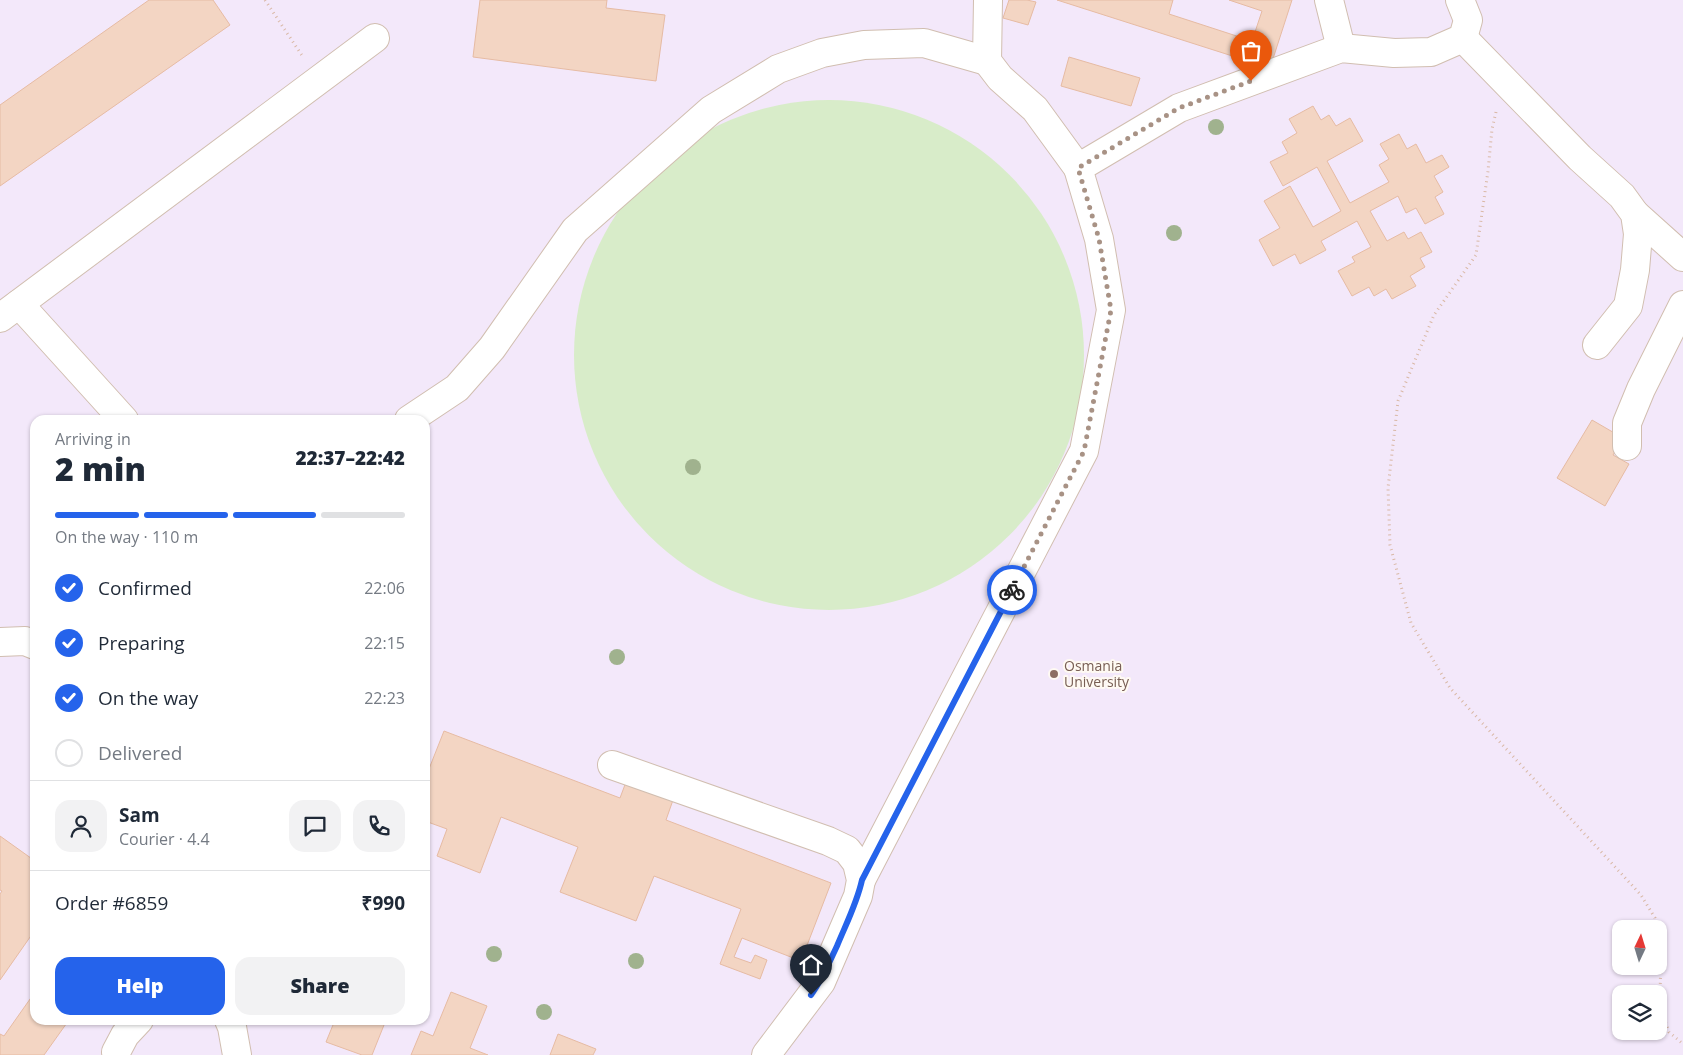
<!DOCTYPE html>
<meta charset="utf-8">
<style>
:root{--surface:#fff;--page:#f2f2f3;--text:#1f2937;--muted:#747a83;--line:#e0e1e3;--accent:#2563eb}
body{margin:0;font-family:"Open Sans",sans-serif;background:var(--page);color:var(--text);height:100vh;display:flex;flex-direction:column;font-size:19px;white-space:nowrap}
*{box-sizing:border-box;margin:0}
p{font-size:16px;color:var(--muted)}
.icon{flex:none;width:28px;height:28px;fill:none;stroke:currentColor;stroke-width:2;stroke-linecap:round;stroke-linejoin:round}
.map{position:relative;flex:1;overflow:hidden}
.details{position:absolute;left:30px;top:415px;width:400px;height:610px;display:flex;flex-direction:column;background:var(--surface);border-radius:15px;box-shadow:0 1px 4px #0004}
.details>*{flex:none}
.needle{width:32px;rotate:4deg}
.buttons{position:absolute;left:1612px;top:920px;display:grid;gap:10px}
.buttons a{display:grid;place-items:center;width:55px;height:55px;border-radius:10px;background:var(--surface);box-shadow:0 1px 4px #0004;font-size:25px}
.pin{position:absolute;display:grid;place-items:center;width:42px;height:42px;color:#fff;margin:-51px -21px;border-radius:50% 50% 50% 0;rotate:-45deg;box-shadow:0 0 5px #0007}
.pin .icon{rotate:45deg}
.courier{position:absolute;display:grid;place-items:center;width:50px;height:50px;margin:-25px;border:4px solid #2563eb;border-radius:50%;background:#fff;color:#222;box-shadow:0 1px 6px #0007}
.overview em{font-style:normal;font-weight:800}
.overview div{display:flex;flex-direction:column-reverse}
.overview{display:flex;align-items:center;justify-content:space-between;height:85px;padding:0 25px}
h1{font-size:32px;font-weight:800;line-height:38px}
.bar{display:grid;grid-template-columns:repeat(4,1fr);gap:8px 5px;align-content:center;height:60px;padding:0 25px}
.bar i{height:6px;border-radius:4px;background:var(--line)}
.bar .current{background:var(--accent)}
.bar p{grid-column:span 4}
.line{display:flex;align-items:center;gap:12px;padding:0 25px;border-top:1px solid var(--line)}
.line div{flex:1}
.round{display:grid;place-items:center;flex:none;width:52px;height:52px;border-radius:15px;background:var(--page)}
ol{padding:0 25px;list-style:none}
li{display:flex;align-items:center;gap:15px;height:55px}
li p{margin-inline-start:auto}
li .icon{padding:5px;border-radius:50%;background:var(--accent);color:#fff;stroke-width:4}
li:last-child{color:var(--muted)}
li i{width:28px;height:28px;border:2px solid var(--line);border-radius:50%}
.action{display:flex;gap:10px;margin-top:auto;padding:10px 25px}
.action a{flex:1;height:58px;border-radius:15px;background:var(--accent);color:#fff;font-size:20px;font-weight:800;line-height:58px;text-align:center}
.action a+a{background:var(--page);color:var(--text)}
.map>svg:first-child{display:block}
</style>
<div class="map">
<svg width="1683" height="1055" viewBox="0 0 1683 1055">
<rect width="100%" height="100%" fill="#fdf6ec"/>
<path fill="#f3e8fa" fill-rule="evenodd" d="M0 0H1683V1055H0ZM35 420H425V1020H35ZM1621 929H1659V966H1621ZM1621 994H1659V1031H1621Z"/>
<circle fill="#d8ecc9" cx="829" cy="355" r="255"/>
<g fill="#f3d5c3" stroke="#e6bba3">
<path d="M149 0H213L230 25 0 186V105Z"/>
<path d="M480 0H607L606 8 665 15 656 81 473 57Z"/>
<path d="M1009 0H1027L1036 2 1028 25 1003 18Z"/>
<path d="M1057 0H1173L1169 14 1252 41 1262 11 1229 0H1292L1270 68Z"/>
<path d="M1069 57 1140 78 1131 106 1061 86Z"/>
<path d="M1313 106 1321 120 1329 115 1336 126 1350 118 1363 141 1327 161 1350 203 1389 182 1379 165 1389 159 1380 144 1399 134 1407 149 1416 144 1426 163 1442 155 1449 167 1434 176 1443 192 1435 197 1444 214 1425 224 1416 208 1406 213 1398 196 1370 211 1387 241 1404 232 1408 239 1421 232 1432 252 1420 258 1425 267 1410 276 1416 286 1392 299 1386 289 1374 296 1369 287 1352 296 1338 271 1355 262 1352 257 1371 247 1357 221 1321 241 1326 250 1300 264 1295 254 1273 266 1259 240 1280 228 1264 201 1290 186 1313 227 1341 211 1317 167 1283 186 1270 162 1288 153 1282 142 1297 133 1289 119Z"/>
<path d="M1592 420 1623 438 1613 455 1629 464 1605 506 1557 478Z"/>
<path d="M444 731 620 798 626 782 673 800 666 820 831 883 801 961 742 938 734 957 751 963 755 955 767 960 760 979 720 964 741 909 654 876 636 921 560 892 578 847 501 817 480 873 437 856 447 829 425 821V779Z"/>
<path d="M0 836 35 861V930L0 980V894L2 891 0 890Z"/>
<path d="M35 992V1020H69L44 1055H0V1034L4 1036Z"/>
<path d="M451 992 487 1006 470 1048 488 1055H411L421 1031 433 1036Z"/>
<path d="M335 1020H386L372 1055H362L326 1042Z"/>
<path d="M558 1034 596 1049 593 1055H550Z"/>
</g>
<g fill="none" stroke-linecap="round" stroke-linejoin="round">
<g stroke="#d1beb0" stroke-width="30">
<g id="minor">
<path d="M988 0 987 61 1000 78 1035 109 1078 168"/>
<path d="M1329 0 1341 48"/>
<path d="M1463 38 1580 158 1622 196 1635 214 1638 234 1635 270 1628 306 1597 345"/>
<path d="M1635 214 1683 257"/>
<path d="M19 304 124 420"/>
<path d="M0 318 375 38"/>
<path d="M409 420 457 388 492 348 575 230 711 110 778 69 822 53 864 45 924 43 987 61"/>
<path d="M1627 446V423L1641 389 1683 305"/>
<path d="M0 642 25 641 35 645"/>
<path d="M612 765 828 841 847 850 857 863 861 880 858 896 821 982 766 1055"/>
<path d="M861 880 1084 451 1111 310 1099 239 1078 168 1179 108 1341 48 1394 53 1431 52 1463 38 1468 20 1460 0"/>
<path d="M229 1020 232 1027 237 1055"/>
<path d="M116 1052 125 1035 139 1020"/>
</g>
</g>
<g stroke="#d9b8a5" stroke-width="3" stroke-dasharray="1 4" stroke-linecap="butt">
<path d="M265 0 303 57"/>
<path d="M1496 112 1492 129 1488 171 1476 255 1434 315 1398 401 1388 488 1390 545 1411 623 1450 688 1641 895 1655 918 1657 929"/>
<path d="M1659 943 1661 958 1660 993 1664 1018 1669 1032 1683 1044"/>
</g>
<use href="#minor" stroke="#fff" stroke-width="28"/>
</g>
<g fill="#a0b28e">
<circle cx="1216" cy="127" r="8"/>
<circle cx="1174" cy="233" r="8"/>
<circle cx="693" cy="467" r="8"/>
<circle cx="617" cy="657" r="8"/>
<circle cx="494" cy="954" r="8"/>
<circle cx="636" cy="961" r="8"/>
<circle cx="544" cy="1012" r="8"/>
</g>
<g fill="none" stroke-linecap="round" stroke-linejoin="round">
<path stroke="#a89285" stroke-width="5" stroke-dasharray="0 9" d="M1012 590 1084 451 1111 310 1099 239 1078 168 1179 108 1251 81"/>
<path stroke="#2563eb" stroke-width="6" d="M811 995C822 980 829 963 837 946 846 924 857 903 862 880L1012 590"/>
</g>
<circle fill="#8d6e63" stroke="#fffaf3" stroke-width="2" cx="1054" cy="674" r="5"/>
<g text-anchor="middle" stroke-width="4" stroke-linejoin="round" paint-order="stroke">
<g font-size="14" fill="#785e54" stroke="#fffaf3" text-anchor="start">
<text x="1064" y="671">Osmania<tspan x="1064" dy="16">University</tspan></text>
</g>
</g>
</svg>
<div class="buttons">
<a><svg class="needle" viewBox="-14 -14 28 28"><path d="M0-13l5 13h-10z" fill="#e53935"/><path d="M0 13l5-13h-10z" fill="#747a83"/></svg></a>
<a><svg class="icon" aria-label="layers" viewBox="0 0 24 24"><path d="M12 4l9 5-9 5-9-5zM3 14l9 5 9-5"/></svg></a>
</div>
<div class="pin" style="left:1251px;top:81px;background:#ea580c"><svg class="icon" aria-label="bag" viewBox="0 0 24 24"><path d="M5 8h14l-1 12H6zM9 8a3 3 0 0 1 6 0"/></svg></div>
<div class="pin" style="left:811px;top:995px;background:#1f2937"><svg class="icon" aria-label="home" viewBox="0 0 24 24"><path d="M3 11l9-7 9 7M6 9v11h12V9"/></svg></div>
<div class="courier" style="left:1012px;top:590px"><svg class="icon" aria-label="bike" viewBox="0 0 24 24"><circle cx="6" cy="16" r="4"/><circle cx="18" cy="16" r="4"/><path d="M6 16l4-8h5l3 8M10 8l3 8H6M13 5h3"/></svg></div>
<section class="details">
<div class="overview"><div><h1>2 min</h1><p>Arriving in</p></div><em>22:37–22:42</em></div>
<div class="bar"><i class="current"></i><i class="current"></i><i class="current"></i><i></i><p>On the way · 110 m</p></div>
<ol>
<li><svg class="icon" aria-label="check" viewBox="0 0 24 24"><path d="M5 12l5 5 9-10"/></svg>Confirmed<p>22:06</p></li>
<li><svg class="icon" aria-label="check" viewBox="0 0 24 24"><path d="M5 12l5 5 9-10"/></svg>Preparing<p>22:15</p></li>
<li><svg class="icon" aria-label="check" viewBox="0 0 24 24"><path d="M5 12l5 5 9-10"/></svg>On the way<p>22:23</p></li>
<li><i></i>Delivered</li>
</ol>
<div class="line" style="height:90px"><a class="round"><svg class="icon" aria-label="person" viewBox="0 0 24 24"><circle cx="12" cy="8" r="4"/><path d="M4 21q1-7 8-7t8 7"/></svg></a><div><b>Sam</b><p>Courier · 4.4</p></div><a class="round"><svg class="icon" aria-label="chat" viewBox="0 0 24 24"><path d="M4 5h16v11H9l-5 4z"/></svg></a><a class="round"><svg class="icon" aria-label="phone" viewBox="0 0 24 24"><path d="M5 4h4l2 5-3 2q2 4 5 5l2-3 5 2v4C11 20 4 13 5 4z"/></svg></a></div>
<div class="line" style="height:65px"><div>Order #6859</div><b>₹990</b></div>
<div class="action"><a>Help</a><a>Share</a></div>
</section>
</div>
